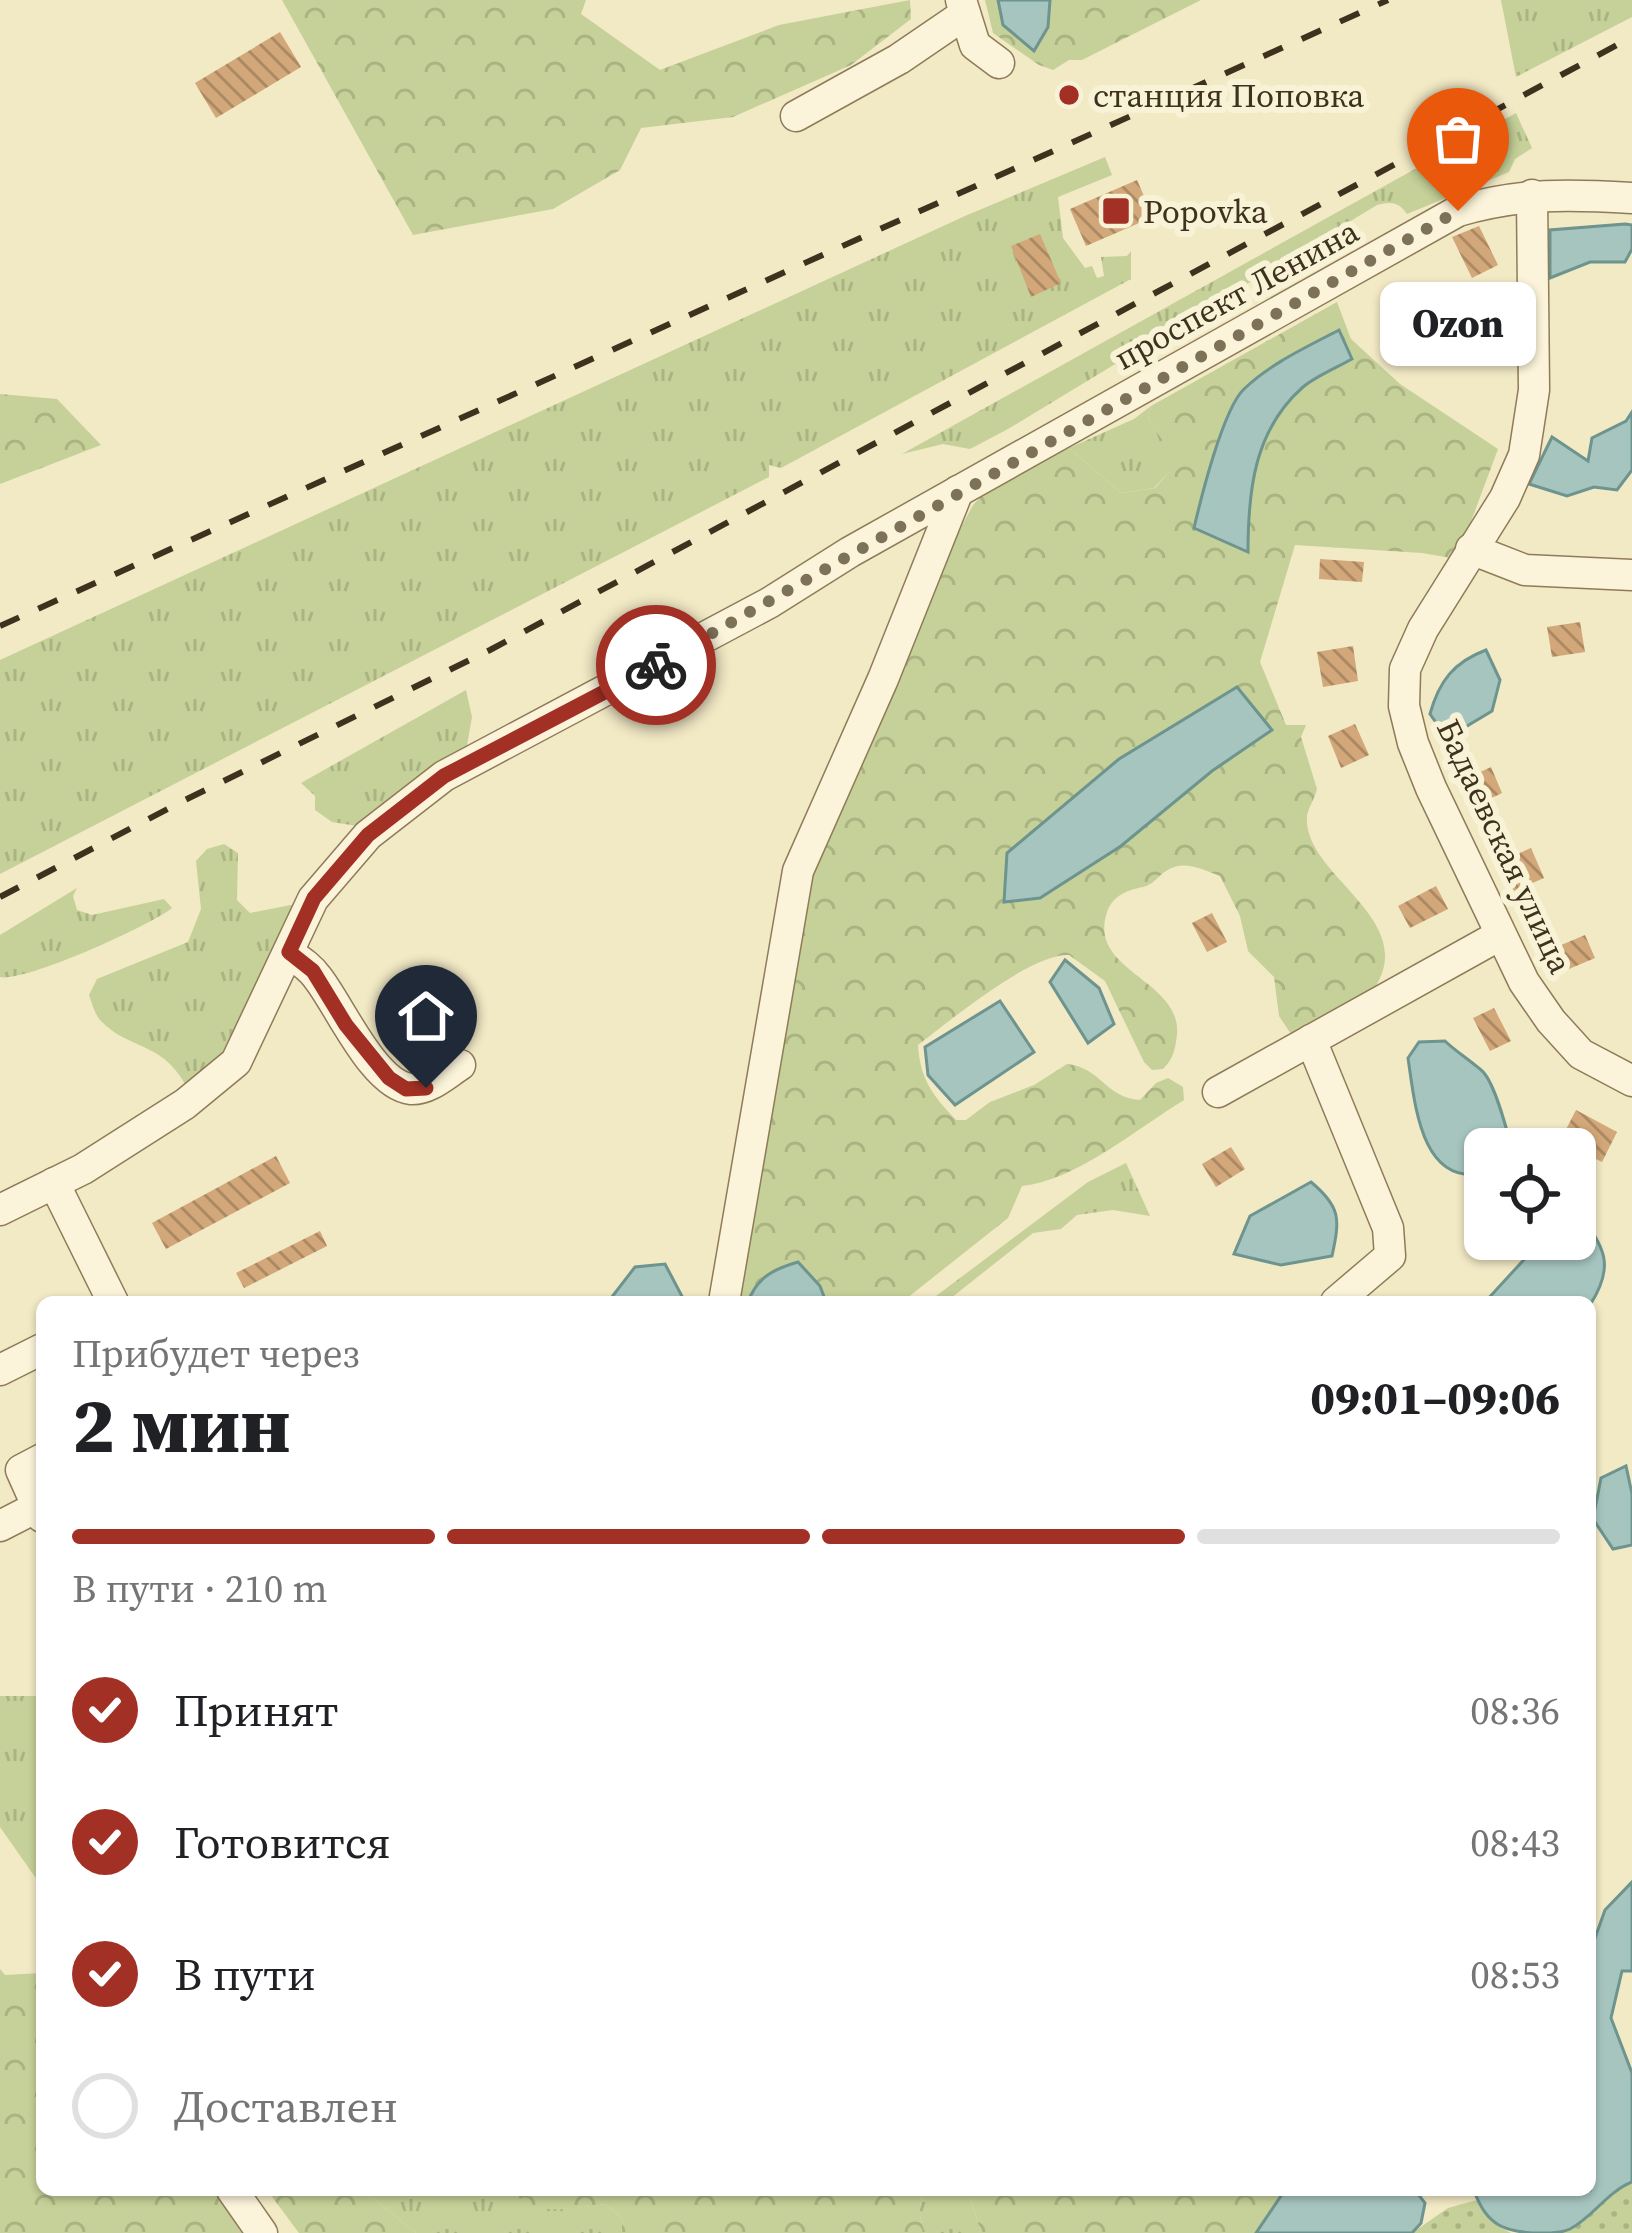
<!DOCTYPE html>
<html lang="ru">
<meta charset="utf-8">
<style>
:root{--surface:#fff;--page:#f6f6f6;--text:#202124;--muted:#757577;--line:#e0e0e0;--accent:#a23025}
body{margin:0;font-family:"Source Serif 4",serif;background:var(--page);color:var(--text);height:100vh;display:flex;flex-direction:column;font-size:45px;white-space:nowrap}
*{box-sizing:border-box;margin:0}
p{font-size:39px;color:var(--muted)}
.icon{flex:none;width:66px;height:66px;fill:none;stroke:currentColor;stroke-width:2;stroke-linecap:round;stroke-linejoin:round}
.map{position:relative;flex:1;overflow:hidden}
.side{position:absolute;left:36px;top:1296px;width:1560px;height:900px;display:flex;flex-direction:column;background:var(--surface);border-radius:18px;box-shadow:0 3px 9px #0004}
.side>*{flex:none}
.buttons{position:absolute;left:1464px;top:1128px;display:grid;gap:24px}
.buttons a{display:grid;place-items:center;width:132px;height:132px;border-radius:18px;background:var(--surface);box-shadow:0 3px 9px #0004;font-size:60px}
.pin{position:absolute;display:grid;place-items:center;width:102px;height:102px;color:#fff;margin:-123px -51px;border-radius:50% 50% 50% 0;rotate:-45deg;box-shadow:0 0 12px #0007}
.pin .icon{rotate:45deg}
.courier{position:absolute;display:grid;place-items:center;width:120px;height:120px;margin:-60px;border:9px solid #a23025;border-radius:50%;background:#fff;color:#222;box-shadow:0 3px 15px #0007}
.bubble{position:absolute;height:84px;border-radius:18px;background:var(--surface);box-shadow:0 3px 9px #0004;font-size:39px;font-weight:800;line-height:84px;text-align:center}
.headline em{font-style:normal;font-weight:800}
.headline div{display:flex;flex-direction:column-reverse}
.headline{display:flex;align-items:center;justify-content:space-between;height:204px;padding:0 36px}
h1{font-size:78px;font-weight:800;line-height:90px}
.bar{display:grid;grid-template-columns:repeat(4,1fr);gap:18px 12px;align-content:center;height:144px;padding:0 36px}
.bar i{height:15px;border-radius:9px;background:var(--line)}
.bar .current{background:var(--accent)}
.bar p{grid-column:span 4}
ol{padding:0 36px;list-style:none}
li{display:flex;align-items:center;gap:36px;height:132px}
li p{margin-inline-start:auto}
li .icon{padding:12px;border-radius:50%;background:var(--accent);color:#fff;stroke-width:4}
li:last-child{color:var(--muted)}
li i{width:66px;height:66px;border:6px solid var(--line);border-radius:50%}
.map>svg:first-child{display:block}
</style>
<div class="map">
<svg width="1632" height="2233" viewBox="0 0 1632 2233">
<defs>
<pattern id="grass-tufts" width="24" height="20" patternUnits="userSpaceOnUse" patternTransform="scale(3)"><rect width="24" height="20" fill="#c5d198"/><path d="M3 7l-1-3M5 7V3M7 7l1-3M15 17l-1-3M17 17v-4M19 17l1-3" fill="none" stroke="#aab483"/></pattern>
<pattern id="forest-crowns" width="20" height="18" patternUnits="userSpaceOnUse" patternTransform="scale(3)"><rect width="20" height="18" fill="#c5d198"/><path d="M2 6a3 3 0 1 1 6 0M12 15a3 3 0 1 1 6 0" fill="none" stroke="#aab483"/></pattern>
<pattern id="garden-dots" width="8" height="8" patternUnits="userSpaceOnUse" patternTransform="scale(3)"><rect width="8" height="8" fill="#c5d198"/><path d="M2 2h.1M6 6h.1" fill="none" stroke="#aab483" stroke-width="1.8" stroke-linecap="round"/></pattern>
<pattern id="building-back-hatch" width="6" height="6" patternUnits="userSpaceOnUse" patternTransform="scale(3)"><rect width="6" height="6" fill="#d2a779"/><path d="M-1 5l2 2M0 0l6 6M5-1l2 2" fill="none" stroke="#ac8963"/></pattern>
</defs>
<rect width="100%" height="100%" fill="#f2e9c5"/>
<g fill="url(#grass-tufts)">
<path d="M1501 0H1632V17L1516 77Z"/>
<path d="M1516 113 1532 148 1515 159 1509 172 1407 214C1399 202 1391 201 1377 205L1008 429 970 449 943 444 902 454Z"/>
<path d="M1105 157 1112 175 1058 197 1063 238 1085 268 1092 266 1097 278 1104 276 1101 257 1127 256 1131 251V279L781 468 769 465V477L0 874V660L965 216Z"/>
<path d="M1151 406 1148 420 1169 448V472L1154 488 1121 493 1069 448 1134 419Z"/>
<path d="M466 690 472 717 466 751 363 827 332 822 315 810V796L301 783Z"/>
<path d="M224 844 238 853 237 900 250 913 301 903 233 1038 220 1056 185 1084C161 1041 129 1050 101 1021 95 1015 92 1003 89 995L97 979 188 942 201 909 196 861 207 849Z"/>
<path d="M77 888 73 896 77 910 92 915 164 899 172 908C151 925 24 983 0 977V935Z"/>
<path d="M1126 1163 1150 1216 1113 1210 1077 1215 1061 1229 1033 1233 946 1302H928L1088 1182Z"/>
<path d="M0 1696H42V1887L0 1827Z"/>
<path d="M363 2190H511C533 2217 575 2208 605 2204L623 2219 621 2233H416Z"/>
<path d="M925 2190H968L981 2233H926C918 2219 918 2204 925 2190Z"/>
</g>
<g fill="url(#forest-crowns)" fill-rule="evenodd">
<path d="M282 0H586L581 14 660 70 779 25 910 0 911 19 851 65 733 117 641 128 620 170 553 209 413 235Z"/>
<path d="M985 0H1201L1082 60H1069L1053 70 1039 65 993 33Z"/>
<path d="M1337 302 1351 339 1400 384 1498 449 1457 559 1422 553 1295 545 1260 662 1286 725H1306L1301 737 1317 789C1315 798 1308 808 1307 816 1302 877 1426 920 1371 993L1291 1034 1279 1016 1274 977 1248 951 1240 916 1220 876C1202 869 1183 859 1166 871 1158 876 1153 885 1143 887 1128 890 1113 895 1107 912 1087 972 1182 979 1177 1035 1175 1049 1174 1058 1163 1069L1152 1070 1144 1062 1105 981 1069 955C1031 953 951 1020 918 1045 920 1079 933 1096 956 1120H966L990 1102 1034 1085 1067 1064C1102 1068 1105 1098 1140 1100L1156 1083 1168 1078 1183 1087 1184 1100C1138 1128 1075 1181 1022 1186L1008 1218 902 1302H826L820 1286 752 1292 748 1302H740L800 898 953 542 973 505 987 490 1069 448 1121 493 1155 488 1169 472V449L1148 420 1151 406ZM1352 359 1304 386 1267 429 1248 495 1194 528 1205 483 1240 392ZM1271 731 1212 771 1121 846 1040 898 1004 901Z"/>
<path d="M0 394 57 399 101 445 0 484Z"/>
<path d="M0 1969 5 1975 42 1973V2190H222L253 2233H0Z"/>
<path d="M267 2190H363L416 2233H299Z"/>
<path d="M511 2190H925C918 2204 918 2219 926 2233H621L623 2219 605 2204C573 2208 535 2219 511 2190Z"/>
<path d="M968 2190H1285L1256 2233H981Z"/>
</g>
<g fill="url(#garden-dots)">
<path d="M1632 2182V2233H1557C1587 2223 1603 2193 1632 2182Z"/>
<path d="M1477 2200 1500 2227 1511 2233H1412L1448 2208Z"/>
</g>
<g fill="#a7c5bf" stroke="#6d948e" stroke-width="3">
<path d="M998 0H1050L1048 27 1034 51 1003 25Z"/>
<path d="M1625 224 1632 225V249L1625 262H1590L1550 278V230Z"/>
<path d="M1339 330 1352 359C1336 368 1316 376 1303 387 1254 430 1248 491 1248 552L1194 528C1201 498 1223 409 1244 389 1271 363 1307 347 1339 330Z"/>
<path d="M1632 412V470L1617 490 1594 487 1567 496 1529 484 1552 437 1588 461 1592 438 1626 421Z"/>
<path d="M1486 650 1500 680 1492 711 1447 738 1430 714C1439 681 1454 662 1486 650Z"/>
<path d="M1237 687 1272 730 1212 771 1121 846 1040 898 1004 902 1007 853 1119 759Z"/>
<path d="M1065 960 1099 988 1114 1024 1088 1043 1050 982Z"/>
<path d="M1000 1001 1034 1052 955 1105 928 1075 925 1047Z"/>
<path d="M1445 1041C1455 1051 1478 1066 1484 1073 1496 1087 1507 1131 1512 1149H1485V1173C1421 1187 1415 1105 1408 1058L1419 1042Z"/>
<path d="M1311 1182C1341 1207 1340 1219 1332 1256L1281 1265 1234 1254 1250 1216Z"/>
<path d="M1583 1219C1607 1250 1613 1269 1590 1305L1485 1302 1543 1239H1575V1222Z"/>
<path d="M798 1262 820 1286 826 1302H748C757 1277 774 1269 798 1262Z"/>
<path d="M665 1264 685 1302H608L635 1267Z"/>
<path d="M1626 1466 1632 1494V1545L1613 1549 1593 1519 1601 1478Z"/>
<path d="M1632 1882V1971H1622L1611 2018 1632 2073V2182C1607 2192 1593 2217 1570 2229 1561 2233 1551 2233 1541 2233 1506 2233 1486 2226 1474 2190H1590V1952L1605 1910Z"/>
<path d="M1285 2190H1415L1425 2203 1421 2223 1412 2233H1256Z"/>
</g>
<g fill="url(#building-back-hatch)">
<path d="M280 32 301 67 216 118 195 83Z"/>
<path d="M1137 180 1153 217 1086 246 1070 209Z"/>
<path d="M1479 226 1498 265 1472 278 1452 237Z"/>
<path d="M1040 234 1061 283 1031 297 1011 246Z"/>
<path d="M1320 559 1364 562 1362 582 1319 579Z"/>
<path d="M1580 622 1585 652 1552 657 1547 627Z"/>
<path d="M1353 646 1358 681 1323 687 1317 652Z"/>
<path d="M1355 724 1369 755 1341 768 1328 736Z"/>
<path d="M1491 767 1502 793 1473 807 1461 781Z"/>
<path d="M1531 848 1544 878 1514 891 1501 861Z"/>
<path d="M1436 886 1448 909 1410 928 1398 906Z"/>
<path d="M1212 913 1227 942 1207 952 1192 923Z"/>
<path d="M1585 935 1595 958 1557 974 1547 951Z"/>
<path d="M435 997 460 1045 414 1069 397 1059 379 1026Z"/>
<path d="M1494 1008 1511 1041 1490 1051 1473 1018Z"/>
<path d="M1576 1110 1617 1132 1602 1162 1560 1141Z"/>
<path d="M1231 1147 1245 1169 1216 1187 1202 1164Z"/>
<path d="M276 1156 290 1183 166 1249 152 1223Z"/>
<path d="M320 1231 327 1246 244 1288 236 1273Z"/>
</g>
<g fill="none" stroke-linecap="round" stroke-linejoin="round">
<g stroke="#8f7b59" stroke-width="33">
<g id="minor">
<path d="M961 0 975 45 999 63"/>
<path d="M796 116 899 59 965 14"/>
<path d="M1532 195 1534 390 1524 455 1505 498 1423 629 1405 669 1404 706 1413 743 1431 788 1524 982 1551 1021 1581 1054 1632 1081"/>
<path d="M1471 549 1525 570 1632 575"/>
<path d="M289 953C299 960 310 967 317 977 339 1004 373 1085 411 1089 429 1090 446 1074 460 1065"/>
<path d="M1311 1040 1388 1228 1390 1256 1336 1302"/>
<path d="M1218 1092 1500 935"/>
<path d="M54 1183 113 1302"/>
<path d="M0 1210 83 1169 185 1104 236 1062 313 899 368 835 444 776 769 603 850 552 1458 211C1520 193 1568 194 1632 198"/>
<path d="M724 1302 798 871 883 679 958 491"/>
<path d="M0 1370 42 1349"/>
<path d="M42 1459 21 1470 42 1517"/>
<path d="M0 1526 37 1507"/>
<path d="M232 2190 262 2233"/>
</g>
</g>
<use href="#minor" stroke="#fbf4da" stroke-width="30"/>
<g stroke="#3e311e" stroke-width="6" stroke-dasharray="21 21" stroke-linecap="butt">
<path d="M0 626 1388 0"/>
<path d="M0 897 183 801 490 650 1632 37"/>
</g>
</g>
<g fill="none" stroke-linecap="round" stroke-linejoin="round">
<path stroke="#7d7158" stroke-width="12" stroke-dasharray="0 21.6" d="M656 665 1458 211"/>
<path stroke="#a23025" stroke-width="15" d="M426 1088 406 1089 389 1078 346 1025 313 971 289 952 314 898 368 835 444 776 656 665"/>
</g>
<g fill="#a23025" stroke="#f8f2d6" stroke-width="4.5">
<circle cx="1069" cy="95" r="12"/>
<rect x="1101" y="196" width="30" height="30" rx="6"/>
</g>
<g text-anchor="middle" stroke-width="12" stroke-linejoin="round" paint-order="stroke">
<g font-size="33" fill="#3e311e" stroke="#f8f2d6" text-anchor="start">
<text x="1093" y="107">станция Поповка</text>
<text x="1143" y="223">Popovka</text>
</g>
<g font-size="33" fill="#3e311e" stroke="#f8f2d6">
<text transform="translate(1236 294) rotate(-29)" y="12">проспект Ленина</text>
<text transform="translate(1505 846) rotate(65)" y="12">Бадаевская улица</text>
</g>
</g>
</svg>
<div class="buttons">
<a><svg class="icon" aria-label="locate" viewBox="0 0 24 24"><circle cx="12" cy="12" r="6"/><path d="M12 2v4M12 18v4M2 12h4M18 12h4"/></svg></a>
</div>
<div class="pin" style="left:1458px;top:211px;background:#ea580c"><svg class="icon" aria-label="bag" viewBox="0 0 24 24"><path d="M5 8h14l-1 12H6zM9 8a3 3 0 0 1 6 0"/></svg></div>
<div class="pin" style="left:426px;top:1088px;background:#1f2937"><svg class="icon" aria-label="home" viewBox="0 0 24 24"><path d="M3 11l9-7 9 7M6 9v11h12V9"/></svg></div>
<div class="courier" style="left:656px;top:665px"><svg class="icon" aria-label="bike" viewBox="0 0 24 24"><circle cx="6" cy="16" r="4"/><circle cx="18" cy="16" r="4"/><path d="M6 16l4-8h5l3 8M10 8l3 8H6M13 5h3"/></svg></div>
<div class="bubble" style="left:1380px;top:282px;width:156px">Ozon</div>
<section class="side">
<div class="headline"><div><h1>2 мин</h1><p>Прибудет через</p></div><em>09:01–09:06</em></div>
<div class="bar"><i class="current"></i><i class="current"></i><i class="current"></i><i></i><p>В пути · 210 m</p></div>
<ol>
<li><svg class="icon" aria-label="check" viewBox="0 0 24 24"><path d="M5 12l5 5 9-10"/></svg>Принят<p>08:36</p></li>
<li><svg class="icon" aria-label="check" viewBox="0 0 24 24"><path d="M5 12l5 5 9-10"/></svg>Готовится<p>08:43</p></li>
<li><svg class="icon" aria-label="check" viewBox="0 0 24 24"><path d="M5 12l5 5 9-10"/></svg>В пути<p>08:53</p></li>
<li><i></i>Доставлен</li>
</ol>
</section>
</div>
